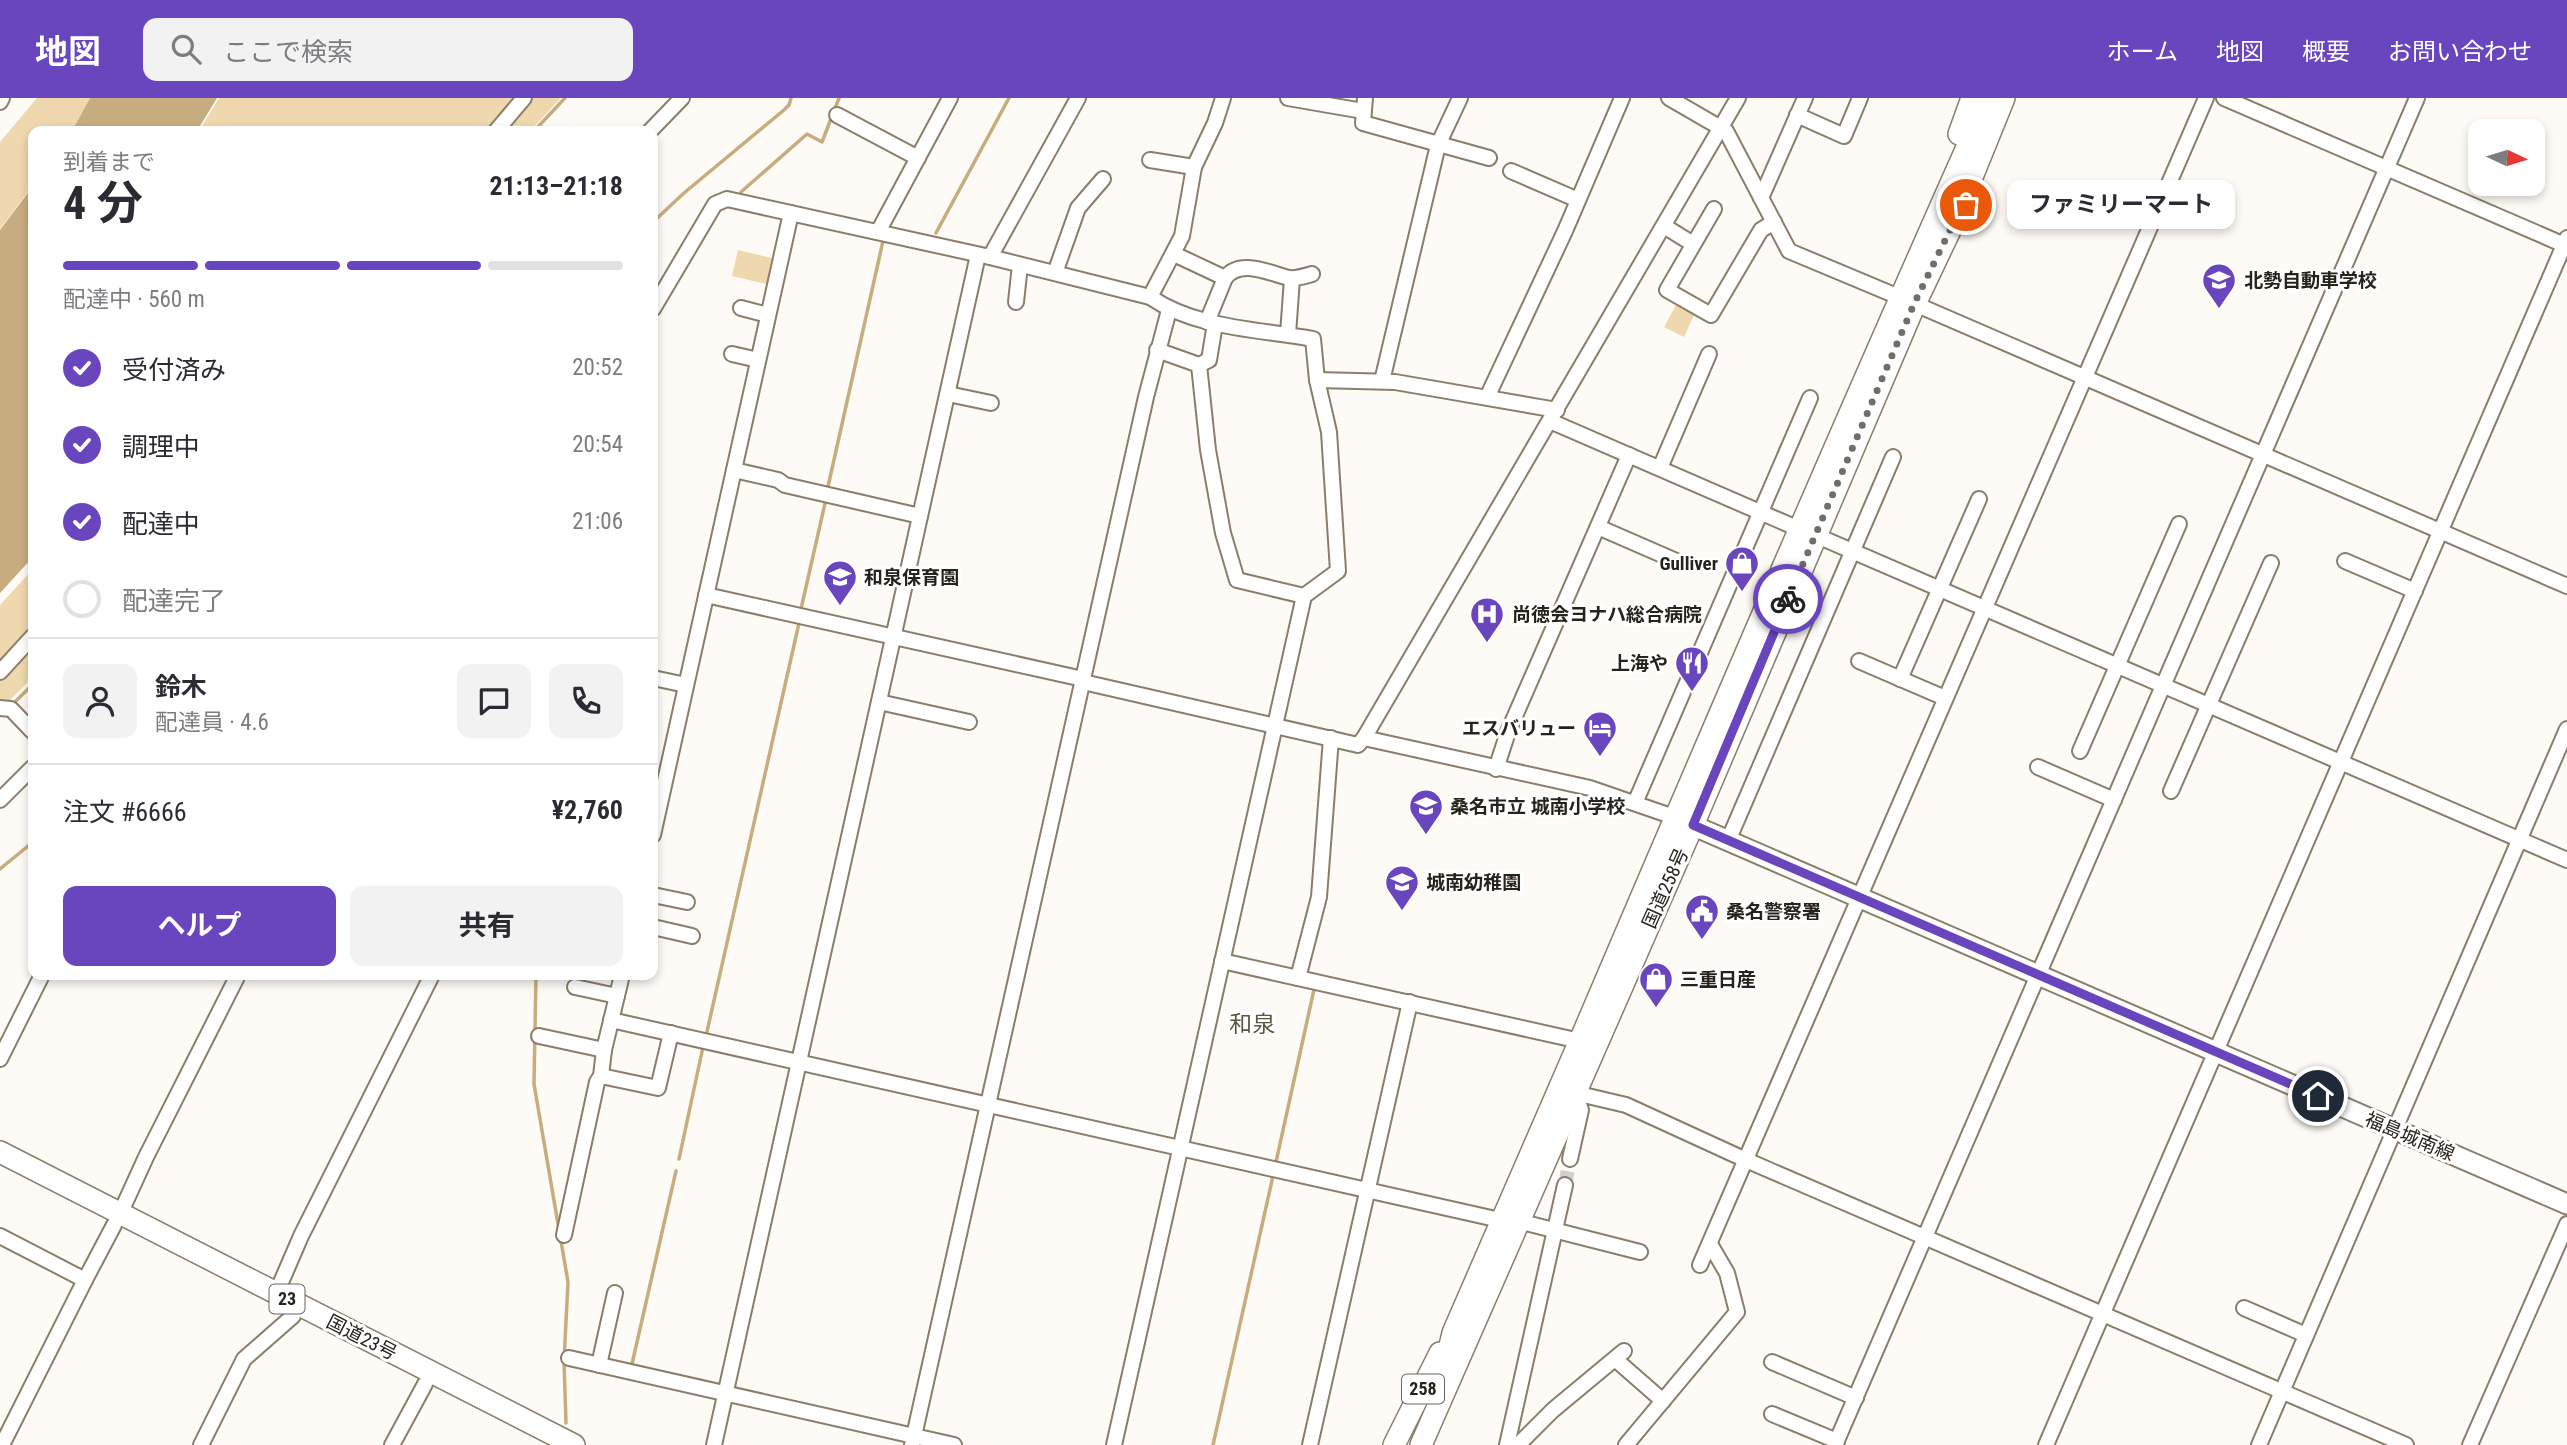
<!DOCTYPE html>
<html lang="ja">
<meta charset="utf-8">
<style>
:root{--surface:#fff;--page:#f2f2f3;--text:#2b2b33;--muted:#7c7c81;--line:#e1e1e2;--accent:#6946be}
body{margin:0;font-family:"Roboto Condensed","Noto Sans JP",sans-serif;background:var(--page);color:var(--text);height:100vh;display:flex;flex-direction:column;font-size:26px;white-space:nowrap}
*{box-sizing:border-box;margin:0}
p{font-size:23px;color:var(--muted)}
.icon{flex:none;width:38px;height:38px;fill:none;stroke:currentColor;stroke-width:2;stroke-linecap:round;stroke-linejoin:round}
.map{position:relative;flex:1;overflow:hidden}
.side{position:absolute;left:28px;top:28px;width:630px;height:854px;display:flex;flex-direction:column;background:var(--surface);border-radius:14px;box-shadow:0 4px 10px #0003}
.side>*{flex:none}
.needle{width:46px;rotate:94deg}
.controls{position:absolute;left:2468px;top:21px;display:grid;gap:14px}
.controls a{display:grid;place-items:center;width:77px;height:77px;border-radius:14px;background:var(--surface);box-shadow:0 4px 10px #0003;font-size:35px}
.pin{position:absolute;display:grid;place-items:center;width:60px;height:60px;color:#fff;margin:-30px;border:4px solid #fff;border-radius:50%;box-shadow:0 2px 7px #0007}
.courier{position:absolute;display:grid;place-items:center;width:70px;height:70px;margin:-35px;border:5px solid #6946be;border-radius:50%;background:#fff;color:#222;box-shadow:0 2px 9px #0007}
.bubble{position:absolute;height:49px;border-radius:14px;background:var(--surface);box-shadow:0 4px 10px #0003;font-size:23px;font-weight:700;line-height:49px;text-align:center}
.headline em{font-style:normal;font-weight:700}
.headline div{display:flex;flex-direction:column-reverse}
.headline{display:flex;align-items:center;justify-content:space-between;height:119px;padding:0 35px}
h1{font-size:46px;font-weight:700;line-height:52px}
.bar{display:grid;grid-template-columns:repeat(4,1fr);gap:10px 7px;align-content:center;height:84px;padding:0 35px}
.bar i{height:9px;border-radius:5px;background:var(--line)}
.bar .active{background:var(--accent)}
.bar p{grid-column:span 4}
.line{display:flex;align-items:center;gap:18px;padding:0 35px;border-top:2px solid var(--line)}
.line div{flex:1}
.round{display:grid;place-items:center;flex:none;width:74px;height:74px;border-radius:14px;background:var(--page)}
ol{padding:0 35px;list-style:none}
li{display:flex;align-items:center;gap:21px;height:77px}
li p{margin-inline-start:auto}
li .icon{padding:7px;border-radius:50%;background:var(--accent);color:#fff;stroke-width:4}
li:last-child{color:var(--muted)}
li i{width:38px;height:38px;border:4px solid var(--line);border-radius:50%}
.action{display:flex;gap:14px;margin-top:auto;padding:14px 35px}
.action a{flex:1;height:80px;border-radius:14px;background:var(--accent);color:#fff;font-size:28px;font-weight:700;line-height:80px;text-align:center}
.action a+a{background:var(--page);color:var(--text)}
header{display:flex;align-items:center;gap:42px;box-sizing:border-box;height:98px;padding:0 35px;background:var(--accent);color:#fff}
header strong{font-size:33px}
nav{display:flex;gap:38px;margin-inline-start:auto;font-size:24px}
.search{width:490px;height:63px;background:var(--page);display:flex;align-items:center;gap:18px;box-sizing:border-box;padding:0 24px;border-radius:14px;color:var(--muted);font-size:26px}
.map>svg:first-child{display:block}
</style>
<header>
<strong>地図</strong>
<div class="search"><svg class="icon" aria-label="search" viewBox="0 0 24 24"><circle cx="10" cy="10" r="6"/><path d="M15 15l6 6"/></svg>ここで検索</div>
<nav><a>ホーム</a><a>地図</a><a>概要</a><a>お問い合わせ</a></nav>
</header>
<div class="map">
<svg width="2567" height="1347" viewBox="0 0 2567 1347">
<rect width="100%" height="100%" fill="#fefbf6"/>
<g fill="#efd7ae">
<path d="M37 0H90L72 33H33V87L0 131V44Z"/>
<path d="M219 0H516L487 33H199Z"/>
<path d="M533 0H561L530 33H503Z"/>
<path d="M738 152 776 161 770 187 732 178Z"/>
<path d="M1677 205 1695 215 1684 239 1664 229Z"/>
<path d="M33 471V579L0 612V507Z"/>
</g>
<g fill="#c6ac7e">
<path d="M90 0H217L197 33H72Z"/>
<path d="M33 88V459L0 495V132Z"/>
</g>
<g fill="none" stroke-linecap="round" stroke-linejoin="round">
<g stroke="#c6ac7e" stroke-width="3.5">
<path d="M534 33 565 0"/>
<path d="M741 94 807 36 822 44 839 0"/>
<path d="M653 124 684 95 784 12 789 7 791 0"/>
<path d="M936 135 1009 0"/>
<path d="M827 393 883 143"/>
<path d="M801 511 826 401"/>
<path d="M12 607 33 586"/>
<path d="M0 771 33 744"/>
<path d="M536 877 534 986 568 1184 564 1263 566 1325"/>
<path d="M706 938 799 525"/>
<path d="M679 1061 703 949"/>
<path d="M1276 1064 1315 887"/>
<path d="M632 1266 676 1073"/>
<path d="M1213 1347 1273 1078"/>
</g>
<path stroke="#d3d0ca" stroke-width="14" stroke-dasharray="14 7" stroke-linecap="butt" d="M1565 1087 1570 1061"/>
<g stroke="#8a7e6a" stroke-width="18">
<g id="minor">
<path d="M1288 0 1363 13"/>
<path d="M1365 0 1363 25 1489 60"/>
<path d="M1669 0 1726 33 1789 153 1899 199"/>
<path d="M2224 0 2567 148"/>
<path d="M0 4 2 0"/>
<path d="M837 17 918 60"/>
<path d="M1797 17 1844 38 1860 0"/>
<path d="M496 33 524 0"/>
<path d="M650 33 682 0"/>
<path d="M1150 62 1194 69"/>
<path d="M1511 73 1578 102"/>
<path d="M1761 100 1805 0"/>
<path d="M1714 111 1667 192 1711 217 1761 132 1774 124"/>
<path d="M1664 128 1693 146"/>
<path d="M878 134 950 0"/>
<path d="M1174 156 1225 180C1240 160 1269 175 1289 180 1296 181 1305 178 1312 176"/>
<path d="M990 159 1078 0"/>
<path d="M1055 175 1078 110 1103 81"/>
<path d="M1150 199 1182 138 1194 69 1215 25 1223 0"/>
<path d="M1016 204 1020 167"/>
<path d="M1915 206 2567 488"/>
<path d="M741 210 768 217"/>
<path d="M653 211 715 106 727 101 990 159 1150 199C1197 231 1258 231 1313 241L1317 282 1329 334 1338 473 1304 498 1114 1347"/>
<path d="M1207 224 1225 180"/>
<path d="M1288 236 1292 181"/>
<path d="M1157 252 1199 267 1209 262 1215 226"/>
<path d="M732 256 758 262"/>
<path d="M1199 267 1208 352 1223 435 1237 482 1304 498"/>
<path d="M1317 282 1395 284 1557 312"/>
<path d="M1382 283 1438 47 1460 0"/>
<path d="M948 296 991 305"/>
<path d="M1490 300V293L1565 133 1622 0"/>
<path d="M1550 323 1799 431"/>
<path d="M1660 370 1709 256"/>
<path d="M734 372 778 382 785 387 920 418"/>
<path d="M1598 429 1683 466"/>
<path d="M1815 437 2567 762"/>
<path d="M2345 463 2415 493"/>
<path d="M706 497 1083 581"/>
<path d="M1859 563 1945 600"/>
<path d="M0 574 33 538"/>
<path d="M653 580 686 587"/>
<path d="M1900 581 1979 401"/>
<path d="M1083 584 1358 647 1364 640 1590 690 1674 719"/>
<path d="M879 604 969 624"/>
<path d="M0 610 11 611 33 634"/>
<path d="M1364 640 1738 0"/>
<path d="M2080 653 2179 426"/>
<path d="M2038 669 2114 702"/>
<path d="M1496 671 1508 634 1629 357"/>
<path d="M2171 693 2271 465"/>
<path d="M0 702 33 669"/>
<path d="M1635 705 1810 300"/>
<path d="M653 737 791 115"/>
<path d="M1728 743 1893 359"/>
<path d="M653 797 687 804"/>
<path d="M653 829 692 838"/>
<path d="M1222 863 1580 943"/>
<path d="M1298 880 1319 799 1331 640"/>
<path d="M575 889 617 898"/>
<path d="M611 922 1500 1122"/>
<path d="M539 938 604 952"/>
<path d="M0 961 42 877"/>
<path d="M601 978 658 990 671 935"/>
<path d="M1575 995 1626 1007 1746 1062 2406 1347"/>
<path d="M1570 1061 1581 1012 1575 995"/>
<path d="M120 1116 146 1059 238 877"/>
<path d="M1518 1123 1640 1154"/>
<path d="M564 1137 597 984 601 978 604 952 622 877"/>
<path d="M0 1138 85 1182"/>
<path d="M1700 1167 2206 0"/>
<path d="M276 1196 301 1138 432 877"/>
<path d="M2244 1210 2306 1237"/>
<path d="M569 1260 954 1347"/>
<path d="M1615 1261 1663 1303"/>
<path d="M1772 1264 1856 1300"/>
<path d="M599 1267 615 1195"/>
<path d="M1772 1316 1837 1343"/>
<path d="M2 1347 85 1182 114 1127"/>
<path d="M201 1347 244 1261 293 1218"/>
<path d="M392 1347 425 1286"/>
<path d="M714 1347 978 157"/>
<path d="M912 1347 1146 299 1169 212"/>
<path d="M1310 1347 1410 904"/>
<path d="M1507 1347 1565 1087"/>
<path d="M1518 1347 1553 1312 1624 1253"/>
<path d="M1626 1347 1737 1214 1727 1175 1710 1146"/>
<path d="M1835 1347 2417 0"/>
<path d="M2046 1347 2567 140"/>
<path d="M2259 1347 2567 631"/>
<path d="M2470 1347 2567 1126"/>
</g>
</g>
<g stroke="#8a7e6a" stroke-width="23">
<path id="major" d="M1678 721 2567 1106"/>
</g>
<g stroke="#8a7e6a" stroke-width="24">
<g id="highway">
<path d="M1959 36 1972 0"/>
<path d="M0 1054 574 1347"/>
<path d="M1440 1271 1449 1252 1453 1235C1495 1136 1540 1037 1582 938 1716 624 1850 311 1989 0"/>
<path d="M1394 1347 1440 1255"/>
<path d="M1421 1347 1693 727 1915 206 1953 126 2004 0"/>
</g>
</g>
<use href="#minor" stroke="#fff" stroke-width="14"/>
<use href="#major" stroke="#fff" stroke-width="19"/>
<use href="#highway" stroke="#fff" stroke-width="21"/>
</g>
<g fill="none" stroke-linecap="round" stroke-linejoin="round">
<path stroke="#726e67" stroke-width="7" stroke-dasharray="0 12.6" d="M1788 501 1914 206 1953 126 1966 107"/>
<path stroke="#6946be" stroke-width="9" d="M1788 501 1693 727 2318 998"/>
</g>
<defs>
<g id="school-pin" transform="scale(1.75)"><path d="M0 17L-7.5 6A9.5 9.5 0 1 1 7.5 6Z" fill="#6946be" stroke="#fff"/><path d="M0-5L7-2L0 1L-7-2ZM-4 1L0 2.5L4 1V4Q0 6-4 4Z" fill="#fff"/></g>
<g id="shop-pin" transform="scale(1.75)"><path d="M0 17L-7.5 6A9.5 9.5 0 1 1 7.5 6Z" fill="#6946be" stroke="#fff"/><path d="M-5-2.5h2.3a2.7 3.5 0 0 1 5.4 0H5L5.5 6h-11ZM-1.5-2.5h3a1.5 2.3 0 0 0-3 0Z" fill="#fff"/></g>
<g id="hospital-pin" transform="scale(1.75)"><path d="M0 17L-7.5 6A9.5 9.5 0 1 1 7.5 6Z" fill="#6946be" stroke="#fff"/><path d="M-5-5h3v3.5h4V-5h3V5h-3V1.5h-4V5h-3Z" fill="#fff"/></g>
<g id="restaurant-pin" transform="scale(1.75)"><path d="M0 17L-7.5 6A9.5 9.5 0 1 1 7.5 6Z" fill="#6946be" stroke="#fff"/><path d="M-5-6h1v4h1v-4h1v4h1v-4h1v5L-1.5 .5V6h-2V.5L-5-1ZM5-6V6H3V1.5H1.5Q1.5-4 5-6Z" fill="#fff"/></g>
<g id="hotel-pin" transform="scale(1.75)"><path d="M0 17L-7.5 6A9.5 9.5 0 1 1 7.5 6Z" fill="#6946be" stroke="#fff"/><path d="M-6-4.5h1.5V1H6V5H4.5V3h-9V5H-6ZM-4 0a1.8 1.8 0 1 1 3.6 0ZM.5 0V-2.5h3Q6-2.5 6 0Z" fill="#fff"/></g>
<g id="civic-pin" transform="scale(1.75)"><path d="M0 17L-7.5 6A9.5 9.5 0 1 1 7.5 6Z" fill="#6946be" stroke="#fff"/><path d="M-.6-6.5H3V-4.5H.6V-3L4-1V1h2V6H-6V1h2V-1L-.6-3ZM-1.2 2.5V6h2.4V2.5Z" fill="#fff"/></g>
</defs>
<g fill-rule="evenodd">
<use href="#school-pin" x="2219" y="182"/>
<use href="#shop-pin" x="1742" y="465"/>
<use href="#school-pin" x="840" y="479"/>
<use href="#hospital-pin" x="1487" y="516"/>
<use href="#restaurant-pin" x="1692" y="565"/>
<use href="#hotel-pin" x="1600" y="630"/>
<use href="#school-pin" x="1426" y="708"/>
<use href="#school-pin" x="1402" y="784"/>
<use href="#civic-pin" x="1702" y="813"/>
<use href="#shop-pin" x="1656" y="881"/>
</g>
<g text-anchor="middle" stroke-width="6" stroke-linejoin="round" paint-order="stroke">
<g fill="#fff" stroke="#68645f" stroke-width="2">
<rect x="269.5" y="1186.5" width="35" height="29" rx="5"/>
<rect x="1402" y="1276.5" width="42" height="29" rx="5"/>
</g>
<g font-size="18" font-weight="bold" fill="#27221a">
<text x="287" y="1207">23</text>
<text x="1423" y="1297">258</text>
</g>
<g font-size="19" font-weight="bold" fill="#27221a" stroke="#fff" text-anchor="start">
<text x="2244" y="189">北勢自動車学校</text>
<text x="1718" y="472" text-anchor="end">Gulliver</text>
<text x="864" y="486">和泉保育園</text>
<text x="1512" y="523">尚徳会ヨナハ総合病院</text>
<text x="1668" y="572" text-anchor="end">上海や</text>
<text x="1576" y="637" text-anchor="end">エスバリュー</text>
<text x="1450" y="715">桑名市立 城南小学校</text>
<text x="1426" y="791">城南幼稚園</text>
<text x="1726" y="820">桑名警察署</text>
<text x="1680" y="888">三重日産</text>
</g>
<g font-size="19" fill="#27221a" stroke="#fff">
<text transform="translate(1665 790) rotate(-66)" y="7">国道258号</text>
<text transform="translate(2410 1038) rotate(23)" y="7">福島城南線</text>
<text transform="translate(362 1239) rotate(27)" y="7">国道23号</text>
</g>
<g font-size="23" fill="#5f5441" stroke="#fff">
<text x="1252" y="934">和泉</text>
</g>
</g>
</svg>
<div class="controls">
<a><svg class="needle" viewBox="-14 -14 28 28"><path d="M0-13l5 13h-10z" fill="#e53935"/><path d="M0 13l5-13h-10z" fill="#7c7c81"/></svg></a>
</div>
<div class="pin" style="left:1966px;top:107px;background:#ea580c"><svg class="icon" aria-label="bag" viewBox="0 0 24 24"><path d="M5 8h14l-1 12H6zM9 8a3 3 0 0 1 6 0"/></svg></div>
<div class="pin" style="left:2318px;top:998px;background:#1f2937"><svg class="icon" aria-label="home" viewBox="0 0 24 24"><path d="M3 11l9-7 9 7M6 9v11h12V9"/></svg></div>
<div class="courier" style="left:1788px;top:501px"><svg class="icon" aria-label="bike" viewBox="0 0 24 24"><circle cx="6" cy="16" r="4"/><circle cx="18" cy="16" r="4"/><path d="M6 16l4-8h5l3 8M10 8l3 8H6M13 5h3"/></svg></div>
<div class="bubble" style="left:2007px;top:82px;width:228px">ファミリーマート</div>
<section class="side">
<div class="headline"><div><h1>4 分</h1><p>到着まで</p></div><em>21:13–21:18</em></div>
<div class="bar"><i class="active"></i><i class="active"></i><i class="active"></i><i></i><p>配達中 · 560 m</p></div>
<ol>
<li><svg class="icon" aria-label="check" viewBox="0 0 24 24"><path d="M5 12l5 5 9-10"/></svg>受付済み<p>20:52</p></li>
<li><svg class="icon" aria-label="check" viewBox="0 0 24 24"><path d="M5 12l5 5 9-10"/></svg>調理中<p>20:54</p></li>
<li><svg class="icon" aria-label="check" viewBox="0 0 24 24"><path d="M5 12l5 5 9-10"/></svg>配達中<p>21:06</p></li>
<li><i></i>配達完了</li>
</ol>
<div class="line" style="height:126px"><a class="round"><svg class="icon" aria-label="person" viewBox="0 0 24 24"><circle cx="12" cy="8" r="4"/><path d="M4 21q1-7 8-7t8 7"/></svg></a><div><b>鈴木</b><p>配達員 · 4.6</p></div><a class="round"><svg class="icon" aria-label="chat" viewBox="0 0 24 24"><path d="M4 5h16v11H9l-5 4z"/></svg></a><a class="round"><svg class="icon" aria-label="phone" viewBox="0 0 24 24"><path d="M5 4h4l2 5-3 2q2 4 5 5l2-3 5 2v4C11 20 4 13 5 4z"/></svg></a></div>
<div class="line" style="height:91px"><div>注文 #6666</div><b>¥2,760</b></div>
<div class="action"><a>ヘルプ</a><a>共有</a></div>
</section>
</div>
